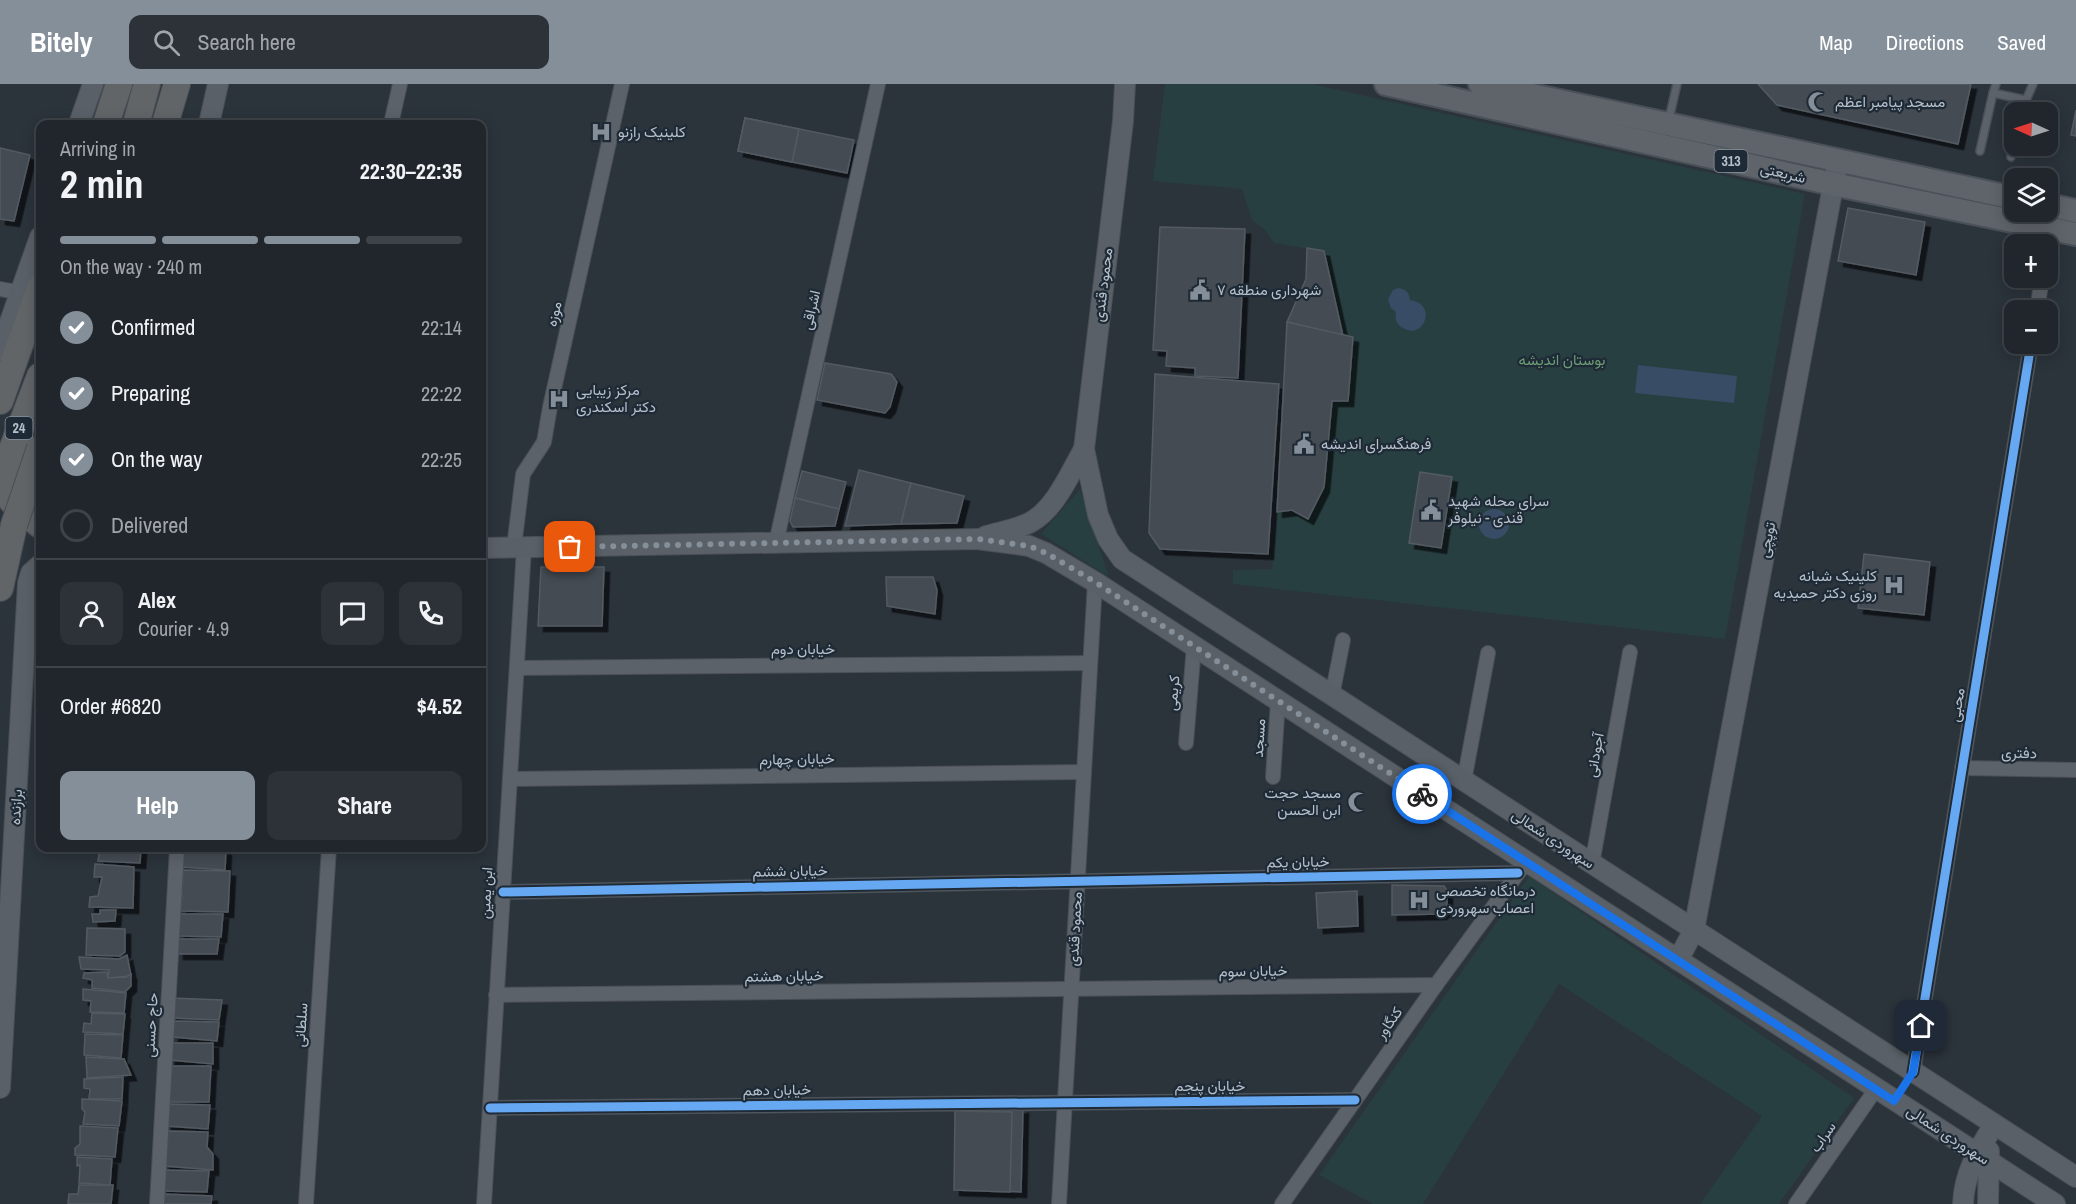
<!DOCTYPE html>
<meta charset="utf-8">
<style>
:root{--surface:#20262c;--page:#2d3238;--text:#f1f3f6;--muted:#a2a5a9;--line:#3d4348;--accent:#858f99}
body{margin:0;font-family:"Archivo Narrow",Vazirmatn,sans-serif;background:var(--page);color:var(--text);height:100vh;display:flex;flex-direction:column;font-size:22px;white-space:nowrap}
*{box-sizing:border-box;margin:0}
p{font-size:20px;color:var(--muted)}
.icon{flex:none;width:33px;height:33px;fill:none;stroke:currentColor;stroke-width:2;stroke-linecap:round;stroke-linejoin:round}
.map{position:relative;flex:1;overflow:hidden}
.details{position:absolute;left:36px;top:36px;width:450px;height:732px;display:flex;flex-direction:column;background:var(--surface);border-radius:12px;box-shadow:0 3px 15px #0003,0 0 0 2px var(--line)}
.details>*{flex:none}
.needle{width:39px;rotate:273deg}
.tools{position:absolute;left:2004px;top:18px;display:grid;gap:12px}
.tools a{display:grid;place-items:center;width:54px;height:54px;border-radius:12px;background:var(--surface);box-shadow:0 3px 15px #0003,0 0 0 2px var(--line);font-size:30px}
.pin{position:absolute;display:grid;place-items:center;width:51px;height:51px;color:#fff;margin:-26px;border-radius:12px;box-shadow:0 3px 9px #0006}
.courier{position:absolute;display:grid;place-items:center;width:60px;height:60px;margin:-30px;border:4px solid #1a73e8;border-radius:50%;background:#fff;color:#222;box-shadow:0 2px 8px #0007}
.headline em{font-style:normal;font-weight:800}
.headline div{display:flex;flex-direction:column-reverse}
.headline{display:flex;align-items:center;justify-content:space-between;height:102px;padding:0 24px}
h1{font-size:39px;font-weight:800;line-height:45px}
.bar{display:grid;grid-template-columns:repeat(4,1fr);gap:9px 6px;align-content:center;height:72px;padding:0 24px}
.bar i{height:8px;border-radius:4px;background:var(--line)}
.bar .active{background:var(--accent)}
.bar p{grid-column:span 4}
.line{display:flex;align-items:center;gap:15px;padding:0 24px;border-top:2px solid var(--line)}
.line div{flex:1}
.round{display:grid;place-items:center;flex:none;width:63px;height:63px;border-radius:12px;background:var(--page)}
ol{padding:0 24px;list-style:none}
li{display:flex;align-items:center;gap:18px;height:66px}
li p{margin-inline-start:auto}
li .icon{padding:6px;border-radius:50%;background:var(--accent);color:#fff;stroke-width:4}
li:last-child{color:var(--muted)}
li i{width:33px;height:33px;border:3px solid var(--line);border-radius:50%}
.action{display:flex;gap:12px;margin-top:auto;padding:12px 24px}
.action a{flex:1;height:69px;border-radius:12px;background:var(--accent);color:#fff;font-size:24px;font-weight:800;line-height:69px;text-align:center}
.action a+a{background:var(--page);color:var(--text)}
header{display:flex;align-items:center;gap:36px;box-sizing:border-box;height:84px;padding:0 30px;background:var(--accent);color:#fff}
header strong{font-size:28px}
nav{display:flex;gap:33px;margin-inline-start:auto;font-size:21px}
.search{width:420px;height:54px;background:var(--page);display:flex;align-items:center;gap:15px;box-sizing:border-box;padding:0 21px;border-radius:12px;color:var(--muted);font-size:22px}
.map>svg:first-child{display:block}
</style>
<header>
<strong>Bitely</strong>
<div class="search"><svg class="icon" aria-label="search" viewBox="0 0 24 24"><circle cx="10" cy="10" r="6"/><path d="M15 15l6 6"/></svg>Search here</div>
<nav><a>Map</a><a>Directions</a><a>Saved</a></nav>
</header>
<div class="map">
<svg width="2076" height="1120" viewBox="0 0 2076 1120">
<defs>
<filter id="shadow"><feDropShadow dx="5.5" dy="5.5" stdDeviation="0" flood-color="#0009"/></filter>
</defs>
<rect width="100%" height="100%" fill="#2b333b"/>
<g fill="#283f41">
<path d="M1165 0H1312L1805 110 1725 555 1233 500V486L1272 485 1277 428 1292 426 1308 435 1324 403 1332 317H1348C1349 265 1335 217 1323 167L1274 159 1266 147 1252 136 1242 105 1153 97Z"/>
<path d="M1080 405 1109 493 1041 450Z"/>
<path d="M1529 792 1854 1014 1779 1120H1700L1762 1032 1559 900 1423 1120H1373L1319 1091Z"/>
</g>
<g fill="#384c65">
<path d="M1398 204C1406 205 1409 208 1410 216 1439 220 1423 257 1403 244 1396 240 1395 235 1396 228L1391 224 1388 215 1393 206Z"/>
<path d="M1638 281 1737 292 1734 319 1635 309Z"/>
<circle cx="1494" cy="440" r="15"/>
</g>
<g fill="#454c53" stroke="#535a62" stroke-width="1.5" filter="url(#shadow)">
<path d="M1758 0H1971L1958 60 1777 21Z"/>
<path d="M2076 26V52L2071 51Z"/>
<path d="M745 34 854 56 847 89 738 67Z"/>
<path d="M745 34 799 45 792 78 738 67Z"/>
<path d="M0 64 30 71 14 137 0 135Z"/>
<path d="M1848 124 1925 138 1916 191 1838 177Z"/>
<path d="M1160 143 1245 145 1238 294 1195 292V284L1166 282 1167 267 1153 266Z"/>
<path d="M1307 164 1324 167 1343 252 1287 238 1306 195Z"/>
<path d="M1287 238 1353 253 1348 317H1332L1324 403 1308 435 1292 426 1277 428Z"/>
<path d="M825 279 891 290 897 298 890 323 885 329 817 316Z"/>
<path d="M1155 290 1279 300 1268 470 1160 465 1149 449Z"/>
<path d="M859 386 911 399 901 440 845 442Z"/>
<path d="M802 387 846 398 839 425 795 414Z"/>
<path d="M1420 388 1452 393 1441 464 1409 459Z"/>
<path d="M911 399 964 412 957 439 901 440Z"/>
<path d="M795 414 839 425 835 442 793 443 790 437Z"/>
<path d="M1864 470 1930 478 1924 531 1858 524Z"/>
<path d="M541 483H604L602 542H538Z"/>
<path d="M886 493H933L937 506 935 530 887 522Z"/>
<path d="M100 764H141L140 779 98 777Z"/>
<path d="M182 764 226 766 225 786 181 783Z"/>
<path d="M95 780 134 783 133 824 89 823 90 813 98 812 102 793H94Z"/>
<path d="M183 786 230 787 228 828 181 827Z"/>
<path d="M1392 801 1444 802 1447 806V825L1441 830 1392 831Z"/>
<path d="M1357 807 1358 842 1318 844 1316 809Z"/>
<path d="M100 826H116L115 837 93 838 92 830H100Z"/>
<path d="M180 830H223L221 853 179 852Z"/>
<path d="M87 844 125 845V868L120 872 86 871Z"/>
<path d="M178 855H219L217 870H178Z"/>
<path d="M127 871 131 892 108 894 109 886 81 885 79 873 119 875Z"/>
<path d="M107 888 108 894 126 893 131 890V902L125 908 92 904V896L83 894 84 889Z"/>
<path d="M83 905 126 909 124 929 90 928 91 917 83 916Z"/>
<path d="M171 914 222 916 219 936 171 934Z"/>
<path d="M92 929 125 930 123 950 83 948 84 939 91 940Z"/>
<path d="M174 937 219 938 217 957 173 953Z"/>
<path d="M85 950 123 951 121 974 84 971Z"/>
<path d="M169 959H213V980L170 976Z"/>
<path d="M86 973 124 975 131 991 87 994Z"/>
<path d="M172 982H211L209 1018H169Z"/>
<path d="M123 993 122 1015H89L90 1005 84 1004V995Z"/>
<path d="M82 1015 122 1017 119 1042 83 1040 85 1028 82 1025Z"/>
<path d="M168 1020 210 1021 208 1045 166 1042Z"/>
<path d="M1023 1024 1021 1108 1002 1107 1004 1028Z"/>
<path d="M955 1027 1012 1028 1010 1108 954 1106Z"/>
<path d="M80 1042 118 1044 115 1073 75 1071V1064L80 1060Z"/>
<path d="M167 1047 208 1048 207 1063 213 1070V1086L164 1082Z"/>
<path d="M77 1073 112 1075 110 1101 79 1099 80 1081 77 1082Z"/>
<path d="M162 1086 209 1087 207 1108 162 1107Z"/>
<path d="M79 1101H113L111 1120H68L69 1110H78Z"/>
<path d="M163 1110 212 1112 211 1120H162Z"/>
</g>
<g fill="none" stroke-linecap="round" stroke-linejoin="round">
<g stroke="#494f55" stroke-width="10">
<g id="lane">
<path d="M1996 0 1993 9 2026 16"/>
<path d="M2021 28 2033 0"/>
<path d="M1669 35 1677 0"/>
<path d="M1980 67 1993 9"/>
<path d="M2011 73 2014 56"/>
</g>
</g>
<g stroke="#494f55" stroke-width="16">
<g id="street">
<path d="M391 40 400 0"/>
<path d="M0 205 22 209"/>
<path d="M2037 226 2042 194"/>
<path d="M776 459 878 0"/>
<path d="M514 463 523 390 544 358 550 323 622 0"/>
<path d="M517 584 1090 579"/>
<path d="M1332 612 1343 556"/>
<path d="M1186 659 1194 562"/>
<path d="M1962 684 2076 686"/>
<path d="M1273 693 1278 617"/>
<path d="M510 695 1084 688"/>
<path d="M1464 697 1488 569"/>
<path d="M1592 780 1630 568"/>
<path d="M503 808 1518 789"/>
<path d="M496 911 1436 901"/>
<path d="M1913 988 2031 260"/>
<path d="M490 1024 1355 1016"/>
<path d="M157 1120 177 764"/>
<path d="M306 1120 329 764"/>
<path d="M484 1120 524 464"/>
<path d="M1059 1120 1095 498"/>
<path d="M1282 1120 1436 901 1521 785"/>
<path d="M1796 1120 1876 1005"/>
</g>
</g>
<g stroke="#494f55" stroke-width="22">
<g id="secondary">
<path d="M1125 0 1123 37 1084 365 1098 431 1108 455 1122 475 2076 1093"/>
<path d="M79 40 93 0"/>
<path d="M209 40 218 0"/>
<path d="M0 266 40 153"/>
<path d="M986 452C1000 448 1018 445 1031 438 1056 424 1070 389 1084 365"/>
<path d="M482 464 977 455 1029 462 1046 469 1095 498 2055 1120"/>
<path d="M1678 876 1694 846 1836 86"/>
<path d="M0 1004 28 499 31 489 40 481"/>
<path d="M1963 1120C1964 1090 1978 1066 1994 1041"/>
<path d="M1988 1120 1989 1067"/>
</g>
</g>
<g stroke="#495057" stroke-width="26">
<g id="primary">
<path d="M1386 0 1833 100 2076 150"/>
<path d="M1480 0 2014 114"/>
<path d="M2048 121 2076 127"/>
</g>
</g>
<g stroke="#484f56" stroke-width="28">
<g id="highway">
<path d="M106 40 119 0"/>
<path d="M136 40 147 0"/>
<path d="M165 40 177 0"/>
<path d="M0 317 40 204"/>
<path d="M0 397 40 292"/>
<path d="M0 398 12 417 40 441"/>
<path d="M0 504 14 441"/>
</g>
</g>
<use href="#lane" stroke="#5c6269" stroke-width="7"/>
<use href="#street" stroke="#5c6269" stroke-width="14"/>
<use href="#secondary" stroke="#5a6067" stroke-width="20"/>
<use href="#primary" stroke="#5f646a" stroke-width="22"/>
<use href="#highway" stroke="#616568" stroke-width="26"/>
<g stroke="#484f56" stroke-width="28" stroke-linecap="butt">
<path id="highway-bridge" d="M14 441 40 364"/>
</g>
<use href="#highway-bridge" stroke="#616568" stroke-width="26"/>
<g stroke="#1e2a36" stroke-width="13">
<g id="cycleway">
<path d="M503 808 1518 789"/>
<path d="M1913 988 2031 260"/>
<path d="M490 1024 1355 1016"/>
</g>
</g>
<use href="#cycleway" stroke="#66a8f1" stroke-width="9"/>
</g>
<g fill="none" stroke-linecap="round" stroke-linejoin="round">
<path stroke="#858f99" stroke-width="6" stroke-dasharray="0 10.8" d="M570 463 978 455 1029 462 1046 469 1095 498 1422 710"/>
<path stroke="#1a73e8" stroke-width="8" d="M1422 710 1894 1017 1913 988 1921 942"/>
</g>
<defs>
<g id="mosque-bare" transform="scale(1.62)"><path d="M3.5-4.9A6 6 0 1 0 3.5 4.9A5 5 0 1 1 3.5-4.9Z" fill="#858f99" stroke="#1e2a36" stroke-width="2.5" paint-order="stroke"/></g>
<g id="hospital-bare" transform="scale(1.62)"><path d="M-5-5h3v3.5h4V-5h3V5h-3V1.5h-4V5h-3Z" fill="#858f99" stroke="#1e2a36" stroke-width="2.5" paint-order="stroke"/></g>
<g id="civic-bare" transform="scale(1.62)"><path d="M-.6-6.5H3V-4.5H.6V-3L4-1V1h2V6H-6V1h2V-1L-.6-3ZM-1.2 2.5V6h2.4V2.5Z" fill="#858f99" stroke="#1e2a36" stroke-width="2.5" paint-order="stroke"/></g>
</defs>
<g fill-rule="evenodd">
<use href="#mosque-bare" x="1818" y="18"/>
<use href="#hospital-bare" x="601" y="48"/>
<use href="#civic-bare" x="1200" y="206"/>
<use href="#hospital-bare" x="559" y="315"/>
<use href="#civic-bare" x="1304" y="360"/>
<use href="#civic-bare" x="1431" y="426"/>
<use href="#hospital-bare" x="1894" y="501"/>
<use href="#mosque-bare" x="1358" y="718"/>
<use href="#hospital-bare" x="1419" y="816"/>
</g>
<g text-anchor="middle" stroke-width="4.5" stroke-linejoin="round" paint-order="stroke">
<g fill="#1e2a36" stroke="#88939e" stroke-width="1.5">
<rect x="1714.5" y="66" width="33" height="22" rx="4.5"/>
<rect x="5.5" y="333" width="27" height="22" rx="4.5"/>
</g>
<g font-size="14" font-weight="bold" fill="#b6c0cb">
<text x="1731" y="82">313</text>
<text x="19" y="349">24</text>
</g>
<g font-size="15" fill="#b6c0cb" stroke="#1e2a36" text-anchor="start">
<text x="1835" y="23">مسجد پیامبر اعظم</text>
<text x="618" y="53">کلینیک رازنو</text>
<text x="1217" y="211">شهرداری منطقه ۷</text>
<text x="576" y="311">مرکز زیبایی<tspan x="576" dy="17">دکتر اسکندری</tspan></text>
<text x="1321" y="365">فرهنگسرای اندیشه</text>
<text x="1448" y="422">سرای محله شهید<tspan x="1448" dy="17">قندی - نیلوفر</tspan></text>
<text x="1877" y="497" text-anchor="end">کلینیک شبانه<tspan x="1877" dy="17">روزی دکتر حمیدیه</tspan></text>
<text x="1341" y="714" text-anchor="end">مسجد حجت<tspan x="1341" dy="17">ابن الحسن</tspan></text>
<text x="1436" y="812">درمانگاه تخصصی<tspan x="1436" dy="17">اعصاب سهروردی</tspan></text>
</g>
<g font-size="15" fill="#b6c0cb" stroke="#1e2a36">
<text transform="translate(1783 89) rotate(13)" y="5">شریعتی</text>
<text transform="translate(1103 201) rotate(-83)" y="5">محمود قندی</text>
<text transform="translate(811 226) rotate(-77)" y="5">اشراقی</text>
<text transform="translate(554 230) rotate(-77)" y="5">موزه</text>
<text transform="translate(1767 456) rotate(-79)" y="5">توپچی</text>
<text x="803" y="570">خیابان دوم</text>
<text transform="translate(1173 609) rotate(-85)" y="5">کریمی</text>
<text transform="translate(1957 621) rotate(-81)" y="5">محبی</text>
<text transform="translate(1259 654) rotate(-86)" y="5">مسجد</text>
<text transform="translate(2019 669) rotate(1)" y="5">دفتری</text>
<text transform="translate(1595 671) rotate(-80)" y="5">آجودانی</text>
<text transform="translate(797 675) rotate(-1)" y="5">خیابان چهارم</text>
<text transform="translate(16 723) rotate(-87)" y="5">برازنده</text>
<text transform="translate(1553 755) rotate(33)" y="5">سهروردی شمالی</text>
<text transform="translate(1298 778) rotate(-1)" y="5">خیابان یکم</text>
<text transform="translate(790 787) rotate(-1)" y="5">خیابان ششم</text>
<text transform="translate(486 809) rotate(-87)" y="5">ابن یمین</text>
<text transform="translate(1075 845) rotate(-87)" y="5">محمود قندی</text>
<text transform="translate(1253 887) rotate(-1)" y="5">خیابان سوم</text>
<text transform="translate(784 892) rotate(-1)" y="5">خیابان هشتم</text>
<text transform="translate(1389 939) rotate(-55)" y="5">کنگاور</text>
<text transform="translate(151 941) rotate(-87)" y="5">حاج حسنی</text>
<text transform="translate(301 941) rotate(-86)" y="5">سلطانی</text>
<text x="1210" y="1007">خیابان پنجم</text>
<text transform="translate(777 1006) rotate(-1)" y="5">خیابان دهم</text>
<text transform="translate(1948 1051) rotate(33)" y="5">سهروردی شمالی</text>
<text transform="translate(1823 1053) rotate(-55)" y="5">سراب</text>
</g>
<g font-size="15" fill="#6d9d75" stroke="#1e2a36">
<text x="1562" y="281">بوستان اندیشه</text>
</g>
</g>
</svg>
<div class="tools">
<a><svg class="needle" viewBox="-14 -14 28 28"><path d="M0-13l5 13h-10z" fill="#e53935"/><path d="M0 13l5-13h-10z" fill="#a2a5a9"/></svg></a>
<a><svg class="icon" aria-label="layers" viewBox="0 0 24 24"><path d="M12 4l9 5-9 5-9-5zM3 14l9 5 9-5"/></svg></a>
<a>+</a>
<a>−</a>
</div>
<div class="pin" style="left:570px;top:463px;background:#ea580c"><svg class="icon" aria-label="bag" viewBox="0 0 24 24"><path d="M5 8h14l-1 12H6zM9 8a3 3 0 0 1 6 0"/></svg></div>
<div class="pin" style="left:1921px;top:942px;background:#1f2937"><svg class="icon" aria-label="home" viewBox="0 0 24 24"><path d="M3 11l9-7 9 7M6 9v11h12V9"/></svg></div>
<div class="courier" style="left:1422px;top:710px"><svg class="icon" aria-label="bike" viewBox="0 0 24 24"><circle cx="6" cy="16" r="4"/><circle cx="18" cy="16" r="4"/><path d="M6 16l4-8h5l3 8M10 8l3 8H6M13 5h3"/></svg></div>
<section class="details">
<div class="headline"><div><h1>2 min</h1><p>Arriving in</p></div><em>22:30–22:35</em></div>
<div class="bar"><i class="active"></i><i class="active"></i><i class="active"></i><i></i><p>On the way · 240 m</p></div>
<ol>
<li><svg class="icon" aria-label="check" viewBox="0 0 24 24"><path d="M5 12l5 5 9-10"/></svg>Confirmed<p>22:14</p></li>
<li><svg class="icon" aria-label="check" viewBox="0 0 24 24"><path d="M5 12l5 5 9-10"/></svg>Preparing<p>22:22</p></li>
<li><svg class="icon" aria-label="check" viewBox="0 0 24 24"><path d="M5 12l5 5 9-10"/></svg>On the way<p>22:25</p></li>
<li><i></i>Delivered</li>
</ol>
<div class="line" style="height:108px"><a class="round"><svg class="icon" aria-label="person" viewBox="0 0 24 24"><circle cx="12" cy="8" r="4"/><path d="M4 21q1-7 8-7t8 7"/></svg></a><div><b>Alex</b><p>Courier · 4.9</p></div><a class="round"><svg class="icon" aria-label="chat" viewBox="0 0 24 24"><path d="M4 5h16v11H9l-5 4z"/></svg></a><a class="round"><svg class="icon" aria-label="phone" viewBox="0 0 24 24"><path d="M5 4h4l2 5-3 2q2 4 5 5l2-3 5 2v4C11 20 4 13 5 4z"/></svg></a></div>
<div class="line" style="height:78px"><div>Order #6820</div><b>$4.52</b></div>
<div class="action"><a>Help</a><a>Share</a></div>
</section>
</div>
